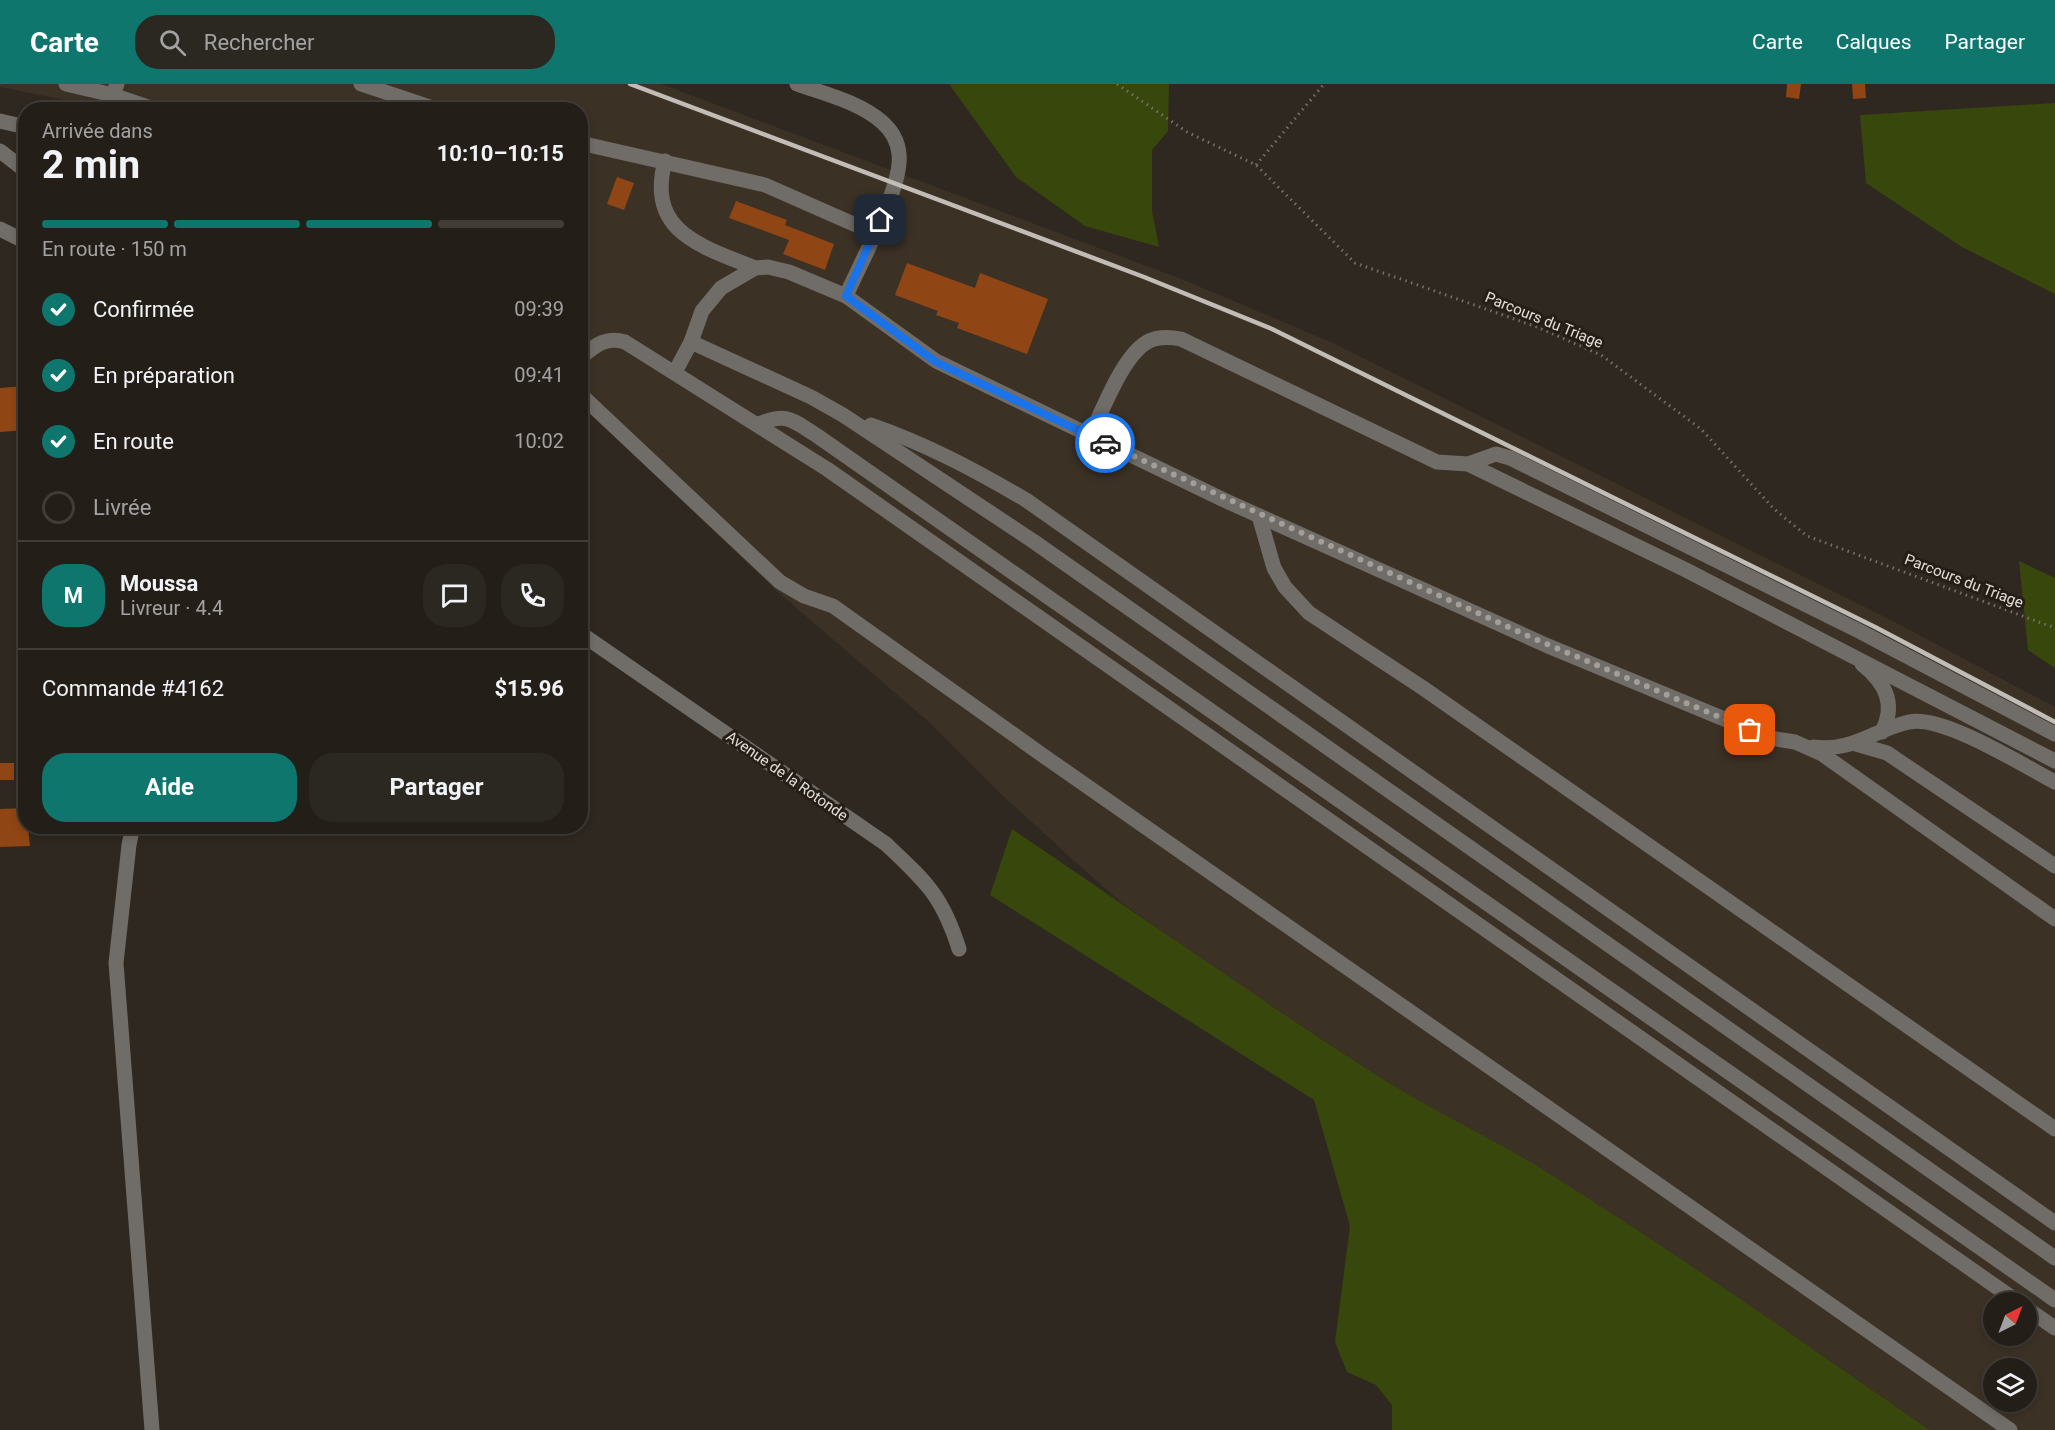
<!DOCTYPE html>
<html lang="fr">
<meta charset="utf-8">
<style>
:root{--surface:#231e18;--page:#2b2721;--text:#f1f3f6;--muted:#a3a2a2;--line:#403c37;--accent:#0f766e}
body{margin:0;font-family:Roboto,sans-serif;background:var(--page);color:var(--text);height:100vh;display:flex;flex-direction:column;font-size:22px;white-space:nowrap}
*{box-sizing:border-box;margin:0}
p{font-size:20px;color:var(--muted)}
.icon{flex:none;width:33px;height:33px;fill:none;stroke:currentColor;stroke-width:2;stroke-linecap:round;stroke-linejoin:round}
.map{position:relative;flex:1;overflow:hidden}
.sheet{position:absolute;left:18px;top:18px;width:570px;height:732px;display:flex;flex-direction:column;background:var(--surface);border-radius:24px;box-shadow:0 3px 9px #0003,0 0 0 2px var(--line)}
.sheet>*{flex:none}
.needle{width:39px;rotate:42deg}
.tools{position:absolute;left:1983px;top:1208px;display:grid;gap:12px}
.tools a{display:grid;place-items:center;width:54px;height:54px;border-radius:50%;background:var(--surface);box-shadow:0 3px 9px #0003,0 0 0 2px var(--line);font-size:30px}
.pin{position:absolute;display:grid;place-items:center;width:51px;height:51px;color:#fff;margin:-26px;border-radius:12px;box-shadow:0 3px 9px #0006}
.courier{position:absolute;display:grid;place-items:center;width:60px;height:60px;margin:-30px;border:4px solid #1a73e8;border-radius:50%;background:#fff;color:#222;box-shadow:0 2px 8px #0007}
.summary em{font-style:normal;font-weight:700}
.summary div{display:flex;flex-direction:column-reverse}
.summary{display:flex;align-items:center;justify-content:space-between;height:102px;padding:0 24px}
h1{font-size:39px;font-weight:700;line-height:45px}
.bar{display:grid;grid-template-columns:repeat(4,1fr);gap:9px 6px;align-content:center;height:72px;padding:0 24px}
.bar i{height:8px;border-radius:4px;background:var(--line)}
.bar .selected{background:var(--accent)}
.bar p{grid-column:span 4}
.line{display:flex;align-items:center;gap:15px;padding:0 24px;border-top:2px solid var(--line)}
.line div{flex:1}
.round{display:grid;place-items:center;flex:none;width:63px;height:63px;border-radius:24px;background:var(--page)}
ol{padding:0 24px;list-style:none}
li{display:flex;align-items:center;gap:18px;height:66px}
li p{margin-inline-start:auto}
li .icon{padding:6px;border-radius:50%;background:var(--accent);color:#fff;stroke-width:4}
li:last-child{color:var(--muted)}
li i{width:33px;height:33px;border:3px solid var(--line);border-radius:50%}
.cta{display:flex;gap:12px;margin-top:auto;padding:12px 24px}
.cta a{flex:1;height:69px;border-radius:24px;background:var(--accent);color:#fff;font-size:24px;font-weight:700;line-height:69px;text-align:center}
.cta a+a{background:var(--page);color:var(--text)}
header{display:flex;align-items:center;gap:36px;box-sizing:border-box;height:84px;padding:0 30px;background:var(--accent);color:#fff}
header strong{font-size:28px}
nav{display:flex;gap:33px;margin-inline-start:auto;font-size:21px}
.search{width:420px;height:54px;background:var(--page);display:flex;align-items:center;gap:15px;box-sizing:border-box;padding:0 21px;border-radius:24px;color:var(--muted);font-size:22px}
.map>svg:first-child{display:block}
</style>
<header>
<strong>Carte</strong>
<div class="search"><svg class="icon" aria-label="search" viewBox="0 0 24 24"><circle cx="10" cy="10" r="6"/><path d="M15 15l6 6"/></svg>Rechercher</div>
<nav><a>Carte</a><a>Calques</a><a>Partager</a></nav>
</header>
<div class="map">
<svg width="2055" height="1346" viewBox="0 0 2055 1346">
<rect width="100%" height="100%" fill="#2f2820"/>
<path fill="#3c3125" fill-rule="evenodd" d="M0 0H661L1184 196 1333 259 1887 534 2055 623V1346H1930L1829 1276 1378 992 1211 882 1122 819 1072 775 999 708 929 638 779 509 581 321 580 26H114L0 3ZM1994 1218H2026V1251H1994ZM1994 1284H2026V1317H1994Z"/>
<g fill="#38470b">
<path d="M949 0H1169L1168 47 1152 66V127L1159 163 1085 142 1016 93Z"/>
<path d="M2055 19V210L1962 163 1866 99 1860 31Z"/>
<path d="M2019 477 2055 494V584L2028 566Z"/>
<path d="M1012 745C1134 827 1254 912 1378 992 1432 1027 1491 1053 1545 1087 1676 1169 1803 1258 1930 1346H1392V1321L1376 1301 1347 1288 1335 1258 1350 1142 1314 1016 990 811Z"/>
</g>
<g fill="#8f4514">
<path d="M1787 0H1801L1799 15 1786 13Z"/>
<path d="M1852 0H1865L1866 14 1853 15Z"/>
<path d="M617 93 634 99 624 126 607 120Z"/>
<path d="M736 117 787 136 785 141 834 160 825 186 783 170 789 156 729 134Z"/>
<path d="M907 179 975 204 980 189 1048 215 1027 270 957 244 959 239 936 231 938 227 895 211Z"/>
<path d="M26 302V346L0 348V304Z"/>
<rect x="0" y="679" width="14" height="17"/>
<path d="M26 724 30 762 0 763V725Z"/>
</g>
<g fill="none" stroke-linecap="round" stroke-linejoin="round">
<g stroke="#767069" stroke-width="3" stroke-dasharray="1.5 4.5" stroke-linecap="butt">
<path d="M1117 0 1187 48 1256 81 1355 179 1537 243 1601 271 1701 345 1774 425 1807 452 2055 544"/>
<path d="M1256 81 1324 0"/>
</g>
<g stroke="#706c68" stroke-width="15">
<path d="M66 0 113 11 117 0"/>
<path d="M361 0 439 26"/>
<path d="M797 0C825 10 859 18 882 38 891 46 898 57 899 70 903 103 860 179 846 212"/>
<path d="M113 11 157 26"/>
<path d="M0 37 26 43"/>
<path d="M580 59 765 101 874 149"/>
<path d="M0 67 26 87"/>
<path d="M665 77C646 148 701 162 755 184"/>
<path d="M0 145 26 158"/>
<path d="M691 258 811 313 843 331 1033 457 2055 1174"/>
<path d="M580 274C595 262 605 252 625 258L827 385 2018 1218"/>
<path d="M675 288 691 258 702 227 721 204 755 184 768 183 789 188 846 212 936 277 1224 416 1548 562 1770 654 1795 658 1822 670 2055 835"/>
<path d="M580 310 780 498 804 512 833 522 1048 675 2010 1346"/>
<path d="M759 340C787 328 792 336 816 351L2055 1216"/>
<path d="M871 341C926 360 975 386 1026 416L2055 1139"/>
<path d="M1090 352C1103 326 1123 270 1149 257 1159 252 1171 253 1181 255L1437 378 1468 380 1496 370 1510 374 1861 548 2055 650"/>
<path d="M1468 380 1686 486 2055 677"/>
<path d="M1259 432 1274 484 1285 503 1309 529 1423 604 2055 1045"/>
<path d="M580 549 886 760C925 797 942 811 959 865"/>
<path d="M1862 580C1886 599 1896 621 1882 648"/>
<path d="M1856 660 1887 669 2055 782"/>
<path d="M1813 663C1853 668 1873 646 1909 638 1942 630 2024 682 2055 698"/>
<path d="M133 742 129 761 116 879 152 1346"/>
<path d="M2026 1224 2055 1244"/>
</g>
<path stroke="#c1bcb6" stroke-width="4.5" d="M630 0 1144 193 1272 245 1875 543 2055 638"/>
</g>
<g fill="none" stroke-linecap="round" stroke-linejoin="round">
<path stroke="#a49e98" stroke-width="6" stroke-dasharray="0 10.8" d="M1105 359 1528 552 1750 646"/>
<path stroke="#1a73e8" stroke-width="8" d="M880 136 846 212 936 278 1105 359"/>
</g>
<g text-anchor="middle" stroke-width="6" stroke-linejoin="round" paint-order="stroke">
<g font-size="15" fill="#e3ded9" stroke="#251e17">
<text transform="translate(1544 236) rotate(22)" y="5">Parcours du Triage</text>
<text transform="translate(1964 497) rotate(21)" y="5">Parcours du Triage</text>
<text transform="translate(787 692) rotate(35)" y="5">Avenue de la Rotonde</text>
</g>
</g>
</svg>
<div class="tools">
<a><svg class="needle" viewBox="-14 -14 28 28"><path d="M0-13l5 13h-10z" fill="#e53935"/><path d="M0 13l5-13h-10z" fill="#a3a2a2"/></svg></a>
<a><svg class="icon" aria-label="layers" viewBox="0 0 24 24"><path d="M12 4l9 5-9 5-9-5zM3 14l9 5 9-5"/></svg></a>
</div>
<div class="pin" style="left:1750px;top:646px;background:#ea580c"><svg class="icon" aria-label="bag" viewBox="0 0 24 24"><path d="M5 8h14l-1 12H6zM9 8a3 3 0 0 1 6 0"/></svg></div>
<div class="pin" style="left:880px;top:136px;background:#1f2937"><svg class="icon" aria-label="home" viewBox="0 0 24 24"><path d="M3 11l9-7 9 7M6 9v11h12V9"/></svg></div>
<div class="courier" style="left:1105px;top:359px"><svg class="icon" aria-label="car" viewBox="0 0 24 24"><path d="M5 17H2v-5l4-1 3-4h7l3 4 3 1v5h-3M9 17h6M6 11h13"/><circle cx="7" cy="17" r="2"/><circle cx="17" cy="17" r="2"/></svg></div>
<section class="sheet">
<div class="summary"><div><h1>2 min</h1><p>Arrivée dans</p></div><em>10:10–10:15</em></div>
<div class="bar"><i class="selected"></i><i class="selected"></i><i class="selected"></i><i></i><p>En route · 150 m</p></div>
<ol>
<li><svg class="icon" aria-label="check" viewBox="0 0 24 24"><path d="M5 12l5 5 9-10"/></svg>Confirmée<p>09:39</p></li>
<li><svg class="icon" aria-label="check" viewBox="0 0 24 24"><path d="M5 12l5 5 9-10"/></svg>En préparation<p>09:41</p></li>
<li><svg class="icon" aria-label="check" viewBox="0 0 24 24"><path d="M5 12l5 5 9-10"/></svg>En route<p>10:02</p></li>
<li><i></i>Livrée</li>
</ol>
<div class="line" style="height:108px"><b class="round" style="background:var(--accent);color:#fff">M</b><div><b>Moussa</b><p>Livreur · 4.4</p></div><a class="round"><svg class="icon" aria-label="chat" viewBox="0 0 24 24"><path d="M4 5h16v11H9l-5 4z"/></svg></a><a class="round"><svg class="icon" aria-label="phone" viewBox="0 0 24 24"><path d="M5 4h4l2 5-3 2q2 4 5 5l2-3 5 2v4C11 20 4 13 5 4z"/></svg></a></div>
<div class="line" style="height:78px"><div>Commande #4162</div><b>$15.96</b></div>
<div class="cta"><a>Aide</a><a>Partager</a></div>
</section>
</div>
